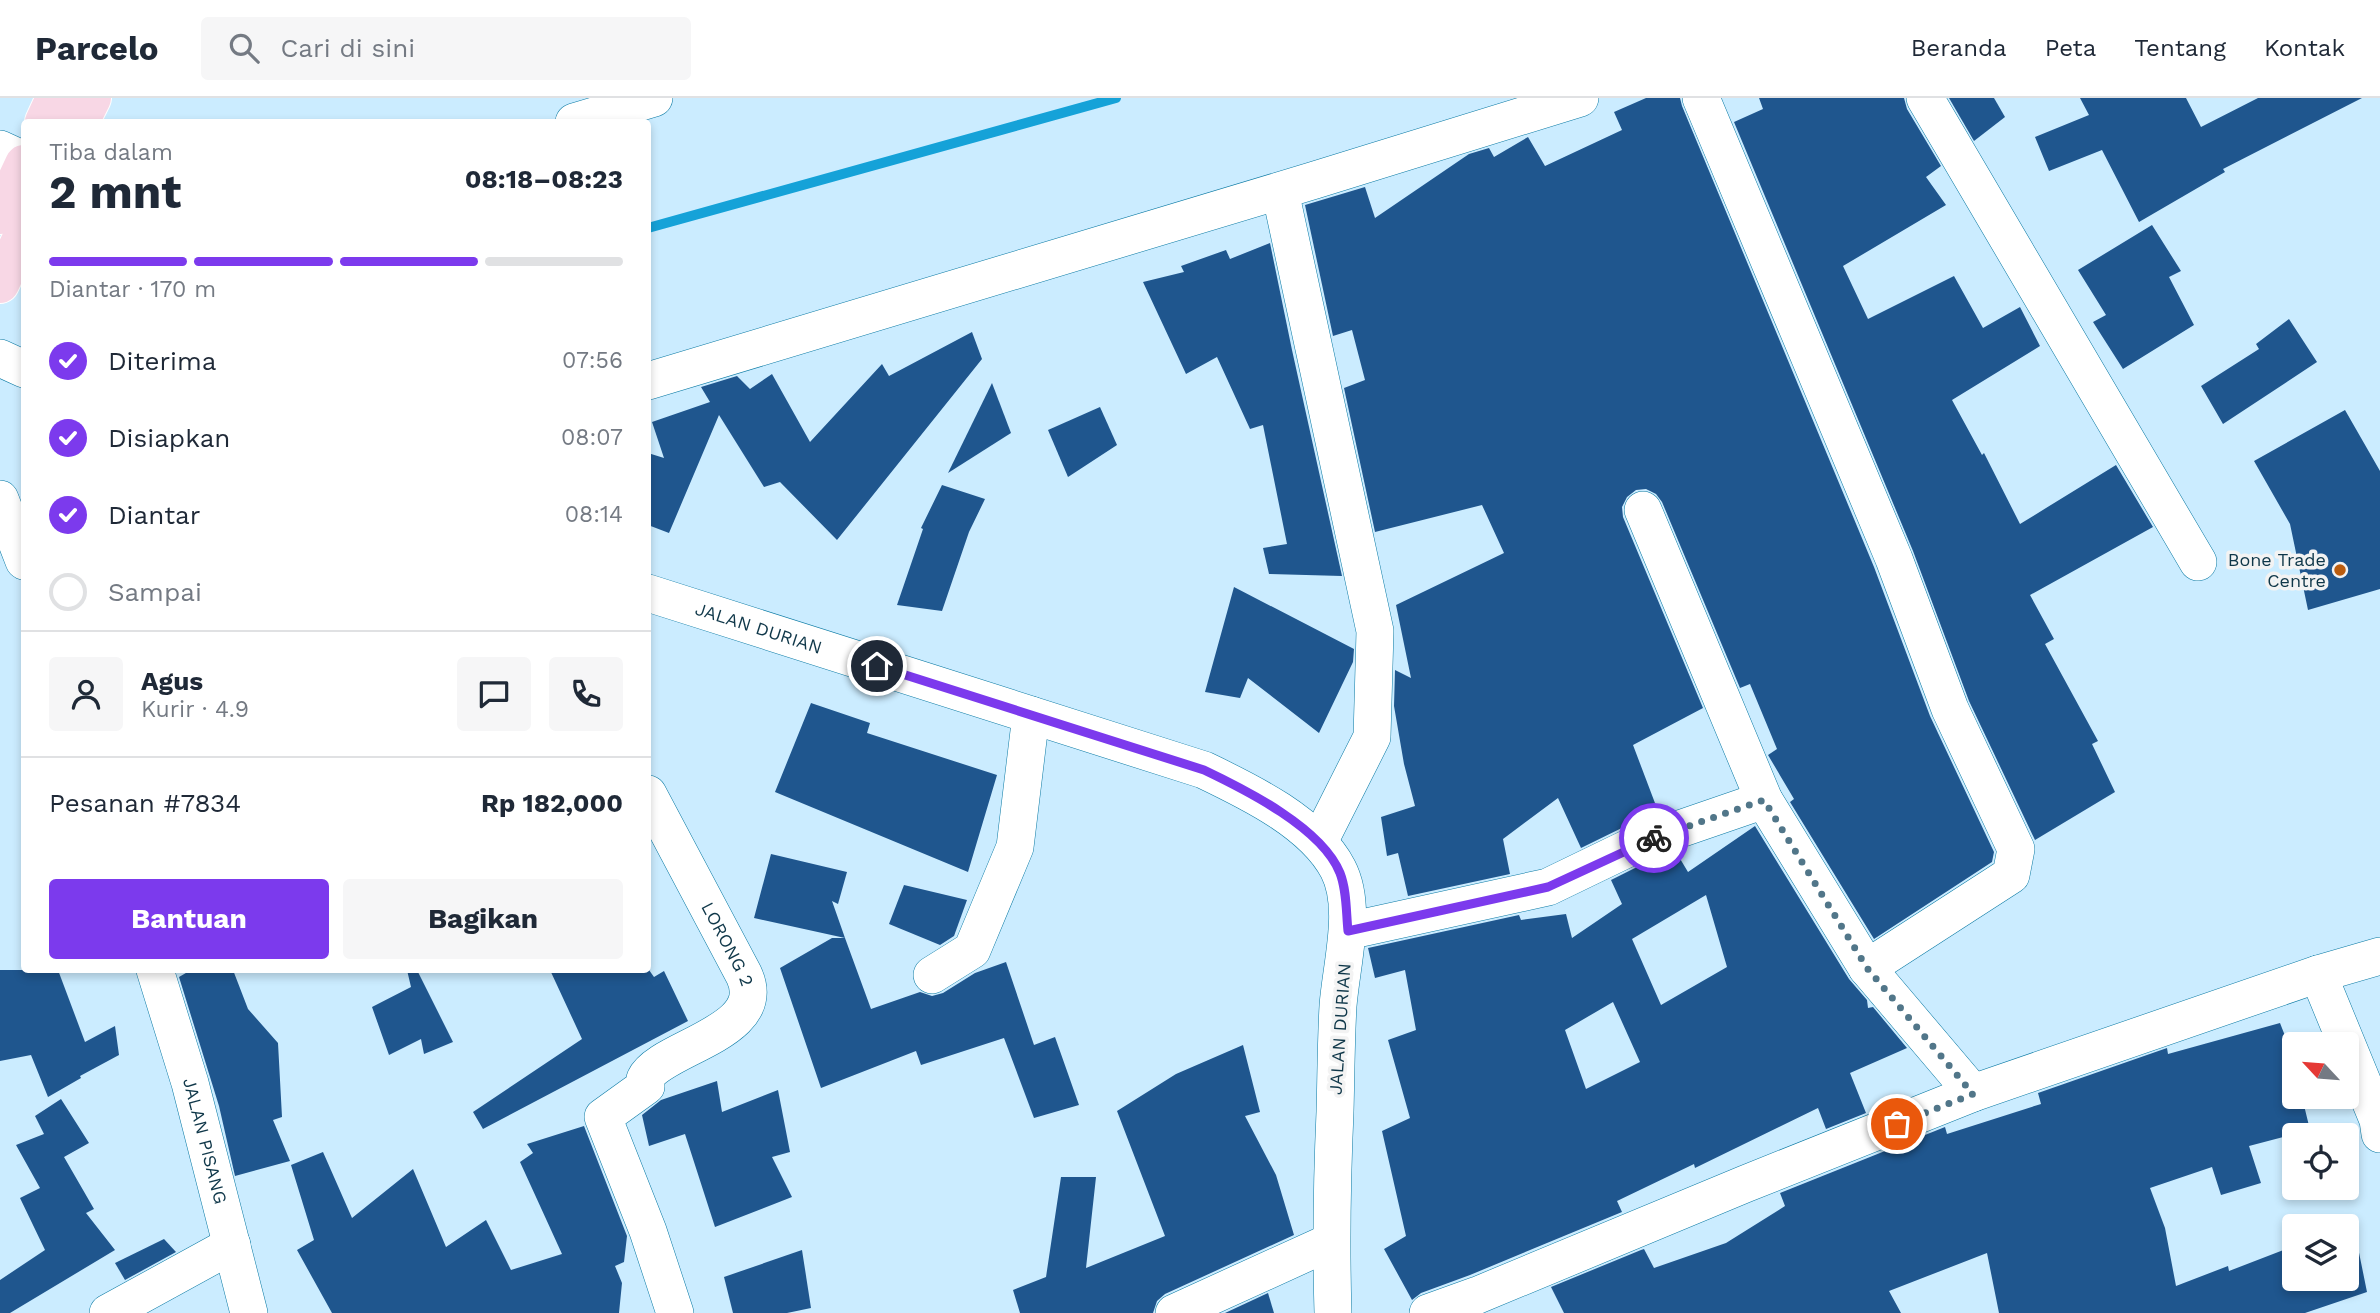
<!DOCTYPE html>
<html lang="id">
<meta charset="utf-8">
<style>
:root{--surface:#fff;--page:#f6f6f7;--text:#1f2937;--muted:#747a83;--line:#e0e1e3;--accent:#7c3aed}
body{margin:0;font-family:"Work Sans",sans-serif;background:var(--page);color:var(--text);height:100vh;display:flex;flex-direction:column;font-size:26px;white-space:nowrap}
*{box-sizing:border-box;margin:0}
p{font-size:23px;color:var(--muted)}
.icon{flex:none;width:38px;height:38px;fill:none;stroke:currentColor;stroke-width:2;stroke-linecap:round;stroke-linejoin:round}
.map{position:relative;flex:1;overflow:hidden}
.drawer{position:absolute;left:21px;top:21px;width:630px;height:854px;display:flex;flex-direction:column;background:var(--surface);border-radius:7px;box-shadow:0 4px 10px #0003}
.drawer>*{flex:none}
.needle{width:46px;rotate:296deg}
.tools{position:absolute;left:2282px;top:934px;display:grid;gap:14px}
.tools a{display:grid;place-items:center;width:77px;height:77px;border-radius:7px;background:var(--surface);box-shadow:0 4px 10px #0003;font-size:35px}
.pin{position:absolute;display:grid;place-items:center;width:60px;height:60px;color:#fff;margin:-30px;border:4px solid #fff;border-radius:50%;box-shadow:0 2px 7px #0007}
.courier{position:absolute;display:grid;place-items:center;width:70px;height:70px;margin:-35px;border:5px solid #7c3aed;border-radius:50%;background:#fff;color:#222;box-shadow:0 2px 9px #0007}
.head em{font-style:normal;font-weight:700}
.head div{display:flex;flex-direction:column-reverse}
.head{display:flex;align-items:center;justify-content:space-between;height:119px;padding:0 28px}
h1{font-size:46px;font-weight:700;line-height:52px}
.bar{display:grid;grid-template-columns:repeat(4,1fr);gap:10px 7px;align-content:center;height:84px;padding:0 28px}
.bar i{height:9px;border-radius:5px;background:var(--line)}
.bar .current{background:var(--accent)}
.bar p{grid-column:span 4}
.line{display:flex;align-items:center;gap:18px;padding:0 28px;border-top:2px solid var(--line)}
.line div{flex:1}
.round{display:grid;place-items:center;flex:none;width:74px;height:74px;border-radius:7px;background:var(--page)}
ol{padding:0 28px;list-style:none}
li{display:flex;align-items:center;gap:21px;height:77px}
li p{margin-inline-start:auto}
li .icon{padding:7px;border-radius:50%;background:var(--accent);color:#fff;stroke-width:4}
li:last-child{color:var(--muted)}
li i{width:38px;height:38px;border:4px solid var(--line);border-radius:50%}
.primary-button{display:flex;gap:14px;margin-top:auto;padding:14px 28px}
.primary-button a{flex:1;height:80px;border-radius:7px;background:var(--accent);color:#fff;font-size:28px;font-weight:700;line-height:80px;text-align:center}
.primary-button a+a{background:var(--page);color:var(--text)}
header{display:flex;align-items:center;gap:42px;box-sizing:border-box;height:98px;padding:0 35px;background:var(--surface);border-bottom:2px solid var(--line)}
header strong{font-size:33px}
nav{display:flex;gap:38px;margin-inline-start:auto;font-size:24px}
.search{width:490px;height:63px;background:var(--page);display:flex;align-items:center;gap:18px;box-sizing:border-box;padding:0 24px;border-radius:7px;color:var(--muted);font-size:26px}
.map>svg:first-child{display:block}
</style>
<header>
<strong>Parcelo</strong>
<div class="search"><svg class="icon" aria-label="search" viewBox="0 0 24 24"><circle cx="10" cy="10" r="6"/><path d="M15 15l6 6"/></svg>Cari di sini</div>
<nav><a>Beranda</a><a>Peta</a><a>Tentang</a><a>Kontak</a></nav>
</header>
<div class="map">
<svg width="2380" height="1215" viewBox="0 0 2380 1215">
<rect width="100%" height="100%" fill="#cbecff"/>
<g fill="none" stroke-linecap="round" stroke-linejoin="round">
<path stroke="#15a2d8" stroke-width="10" d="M648 130 1116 0"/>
</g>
<g fill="#1f568e" fill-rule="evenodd">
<path d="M1646 0H1680L1682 8 1874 469 1930 618 1994 754 1992 764 1874 841 1790 704 1794 701 1768 657 1777 651 1750 586 1740 590 1662 404 1656 396 1646 391 1636 392 1627 399 1622 409 1623 419 1703 610 1633 647 1658 713 1653 716 1654 718 1630 726 1581 750 1558 700 1503 741 1510 776 1408 798 1398 755 1387 758 1381 719 1415 708 1404 666 1394 608 1395 572 1411 580 1396 507 1504 455 1482 407 1375 434 1344 290 1365 282 1352 232 1333 238 1305 107 1365 89 1375 120 1469 56 1489 50 1494 59 1528 39 1545 68 1622 32 1614 14Z"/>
<path d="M1759 0H1904L1907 11 1941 68 1926 79 1946 107 1843 168 1868 221 1954 178 1983 230 2020 209 2040 248 1952 302 1982 357 1984 355 2020 426 2116 367 2153 429 2030 497 2054 541 2045 546 2098 643 2092 646 2115 694 2035 742 1969 603 1913 453 1734 24 1763 11Z"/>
<path d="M1949 0H1994L2005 19 1974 43Z"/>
<path d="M2080 0H2186L2201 29 2258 0H2362L2223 71 2225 74 2139 124 2102 52 2049 73 2035 39 2089 17Z"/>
<path d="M2152 127 2181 173 2169 179 2194 227 2123 271 2093 224 2106 217 2078 172Z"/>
<path d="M1270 145 1292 252 1342 478 1269 476 1263 450 1287 446 1263 327 1250 331 1217 259 1186 276 1143 184 1184 174 1181 168 1226 152 1230 161Z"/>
<path d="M2289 221 2317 264 2223 326 2201 288 2259 251 2256 246Z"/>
<path d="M972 234 982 261 837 442 780 384 764 389 719 317 669 435 648 427V355L664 360 652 324 710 304 701 289 737 278 750 291 772 276 810 344 882 266 889 278Z"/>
<path d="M992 285 1011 335 948 375Z"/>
<path d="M1100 309 1117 347 1068 379 1048 332Z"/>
<path d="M2345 312 2380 373V491L2308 512 2290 426 2254 363Z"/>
<path d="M942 387 985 401 969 434 942 513 897 507 923 431 921 430Z"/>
<path d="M1234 489 1354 551 1353 564 1319 635 1248 580 1240 600 1205 594Z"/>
<path d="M811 605 870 625 867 635 997 677 968 774 775 694Z"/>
<path d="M1755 728 1849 881 1867 902 1868 910 1873 909 1907 950 1850 975 1866 1015 1826 1031 1818 1010 1695 1070 1694 1066 1617 1103 1622 1114 1470 1177 1421 1195 1412 1202 1384 1151 1406 1138 1382 1033 1410 1020 1388 942 1416 932 1405 872 1375 880 1368 850 1519 817 1521 822 1566 816 1572 840 1622 806 1611 782 1647 764 1676 754 1688 774ZM1706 797 1727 869 1661 907 1632 841ZM1613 904 1640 964 1586 991 1565 932Z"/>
<path d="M771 756 847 774 838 806 832 803 845 840 754 820Z"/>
<path d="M904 787 967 802 954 838 940 847 889 826Z"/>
<path d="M832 840H845L871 911 920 894 932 898 943 895 975 875 1006 864 1034 947 1055 939 1079 1007 1034 1020 1004 940 921 967 916 953 821 990 780 870Z"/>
<path d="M0 872H58L85 944 115 928 119 957 80 978 81 980 48 999 31 957 0 963Z"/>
<path d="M191 872H233L248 911 278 945 282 1019 273 1022 290 1063 235 1078 219 1008 179 879Z"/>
<path d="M407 872H417L453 944 424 956 421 941 389 957 372 909 411 889Z"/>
<path d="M550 872H649L654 879 664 873 688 923 483 1031 473 1014 582 941Z"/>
<path d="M2280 925 2294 961V999H2302L2310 1032 2249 1048 2261 1085 2221 1097 2212 1069 2150 1090 2165 1130 2176 1188 2228 1168 2229 1173 2294 1148V1181H2347V1129H2344L2353 1125 2367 1194 2305 1215H1999L1987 1155 1889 1193 1901 1215H1564L1551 1189 1641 1152 1644 1151 1654 1170 1726 1145 1785 1108 1780 1095 1945 1029 1947 1036 2041 1006 2038 995 2167 950 2168 956Z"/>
<path d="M1243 947 1260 1014 1245 1018 1276 1077 1294 1137 1165 1196 1157 1203 1153 1215H1020L1013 1192 1046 1179 1061 1079H1096L1086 1170 1165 1138 1117 1013 1176 976Z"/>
<path d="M717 983 722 1014 778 992 790 1054 772 1059 792 1099 715 1129 685 1036 649 1048 642 1017 661 1002Z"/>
<path d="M61 1001 89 1045 64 1059 94 1111 86 1115 115 1152 10 1215H0V1182L45 1152 20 1100 40 1090 16 1047 44 1036 35 1018Z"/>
<path d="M584 1028 627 1138 624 1164 615 1168 622 1185 619 1215H332L297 1152 314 1142 291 1067 323 1054 352 1120 413 1071 446 1149 486 1122 511 1172 562 1156 520 1064 533 1055 527 1046Z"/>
<path d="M164 1141 176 1154 125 1182 115 1165Z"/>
<path d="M802 1152 811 1210 787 1215H733L724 1179Z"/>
<path d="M1268 1195 1274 1215H1225Z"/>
</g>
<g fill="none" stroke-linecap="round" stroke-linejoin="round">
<g stroke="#0a7aa4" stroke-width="38">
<g id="minor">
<path d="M1701 0 1894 461 1950 611 2016 751 2011 777 1867 870"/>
<path d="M1925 0 2198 464"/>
<path d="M574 24 654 0"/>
<path d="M0 51 24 62"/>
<path d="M1280 93 1375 533 1372 639 1319 744"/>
<path d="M0 260 24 271"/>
<path d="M648 283 1315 82 1580 0"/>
<path d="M0 401 24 463"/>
<path d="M1643 412 1764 702 1867 870 1973 995"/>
<path id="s1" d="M648 495 1204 672C1250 694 1314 725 1338 771 1358 809 1341 867 1338 908 1336 943 1336 978 1335 1014 1332 1081 1331 1148 1333 1215"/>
<path id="s2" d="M648 696 744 877C771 935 660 949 645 981L646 988 603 1019 648 1133 675 1215"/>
<path d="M1348 833 1548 789 1639 745 1764 702"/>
<path id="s3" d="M155 872 190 985 249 1215"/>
<path d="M2318 876 2378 1022 2380 1036"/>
<path d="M932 877 972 852 1015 749 1031 617"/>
<path d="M108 1215 232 1147"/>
<path d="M1174 1215 1330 1144"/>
<path d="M1428 1215 1478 1197 1745 1086 1973 995 2318 876 2380 858"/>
</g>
</g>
<g stroke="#fff" stroke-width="40">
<g id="major">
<path d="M44 24 55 0"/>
<path d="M80 24 92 0"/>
<path d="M0 117 24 66"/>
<path d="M0 186 24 135"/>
</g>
</g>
<use href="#minor" stroke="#fff" stroke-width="37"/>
<use href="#major" stroke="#f8d7e5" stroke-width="38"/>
</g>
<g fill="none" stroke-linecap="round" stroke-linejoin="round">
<path stroke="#517689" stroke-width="7" stroke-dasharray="0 12.6" d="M1654 740 1764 702 1867 870 1973 996 1897 1026"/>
<path stroke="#7c3aed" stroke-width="9" d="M877 568 1204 672C1246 692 1322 730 1340 775 1347 793 1346 814 1348 833L1548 789 1654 740"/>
</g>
<circle fill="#ba5c0e" stroke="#f3f3f3" stroke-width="2.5" cx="2340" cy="472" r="7"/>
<g text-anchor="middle" stroke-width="7" stroke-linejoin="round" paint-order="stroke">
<g font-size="18" fill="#0f3749" stroke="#f3f3f3" text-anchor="end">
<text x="2326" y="468">Bone Trade<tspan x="2326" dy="21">Centre</tspan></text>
</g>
<g font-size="18" fill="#0f3749" stroke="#f3f3f3">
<text dy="6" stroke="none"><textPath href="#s1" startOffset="116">JALAN DURIAN</textPath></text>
<text dy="6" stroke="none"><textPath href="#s2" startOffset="170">LORONG 2</textPath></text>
<text transform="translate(1340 931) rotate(-86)" y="6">JALAN DURIAN</text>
<text dy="6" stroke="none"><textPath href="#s3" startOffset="178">JALAN PISANG</textPath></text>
</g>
</g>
</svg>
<div class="tools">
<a><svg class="needle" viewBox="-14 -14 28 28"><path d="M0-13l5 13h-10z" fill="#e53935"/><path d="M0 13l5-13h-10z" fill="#747a83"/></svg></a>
<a><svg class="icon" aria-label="locate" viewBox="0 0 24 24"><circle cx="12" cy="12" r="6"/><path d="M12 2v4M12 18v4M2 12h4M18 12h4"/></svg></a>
<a><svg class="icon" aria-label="layers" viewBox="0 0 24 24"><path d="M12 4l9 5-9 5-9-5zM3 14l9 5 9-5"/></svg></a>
</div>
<div class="pin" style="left:1897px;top:1026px;background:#ea580c"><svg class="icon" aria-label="bag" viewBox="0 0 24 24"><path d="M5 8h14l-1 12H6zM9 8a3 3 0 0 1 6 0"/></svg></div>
<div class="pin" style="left:877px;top:568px;background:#1f2937"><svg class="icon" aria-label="home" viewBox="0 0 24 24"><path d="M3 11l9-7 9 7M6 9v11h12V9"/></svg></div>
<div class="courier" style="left:1654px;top:740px"><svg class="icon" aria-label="bike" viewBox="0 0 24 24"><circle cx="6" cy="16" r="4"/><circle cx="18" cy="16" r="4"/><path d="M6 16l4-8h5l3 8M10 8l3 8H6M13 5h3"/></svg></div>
<section class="drawer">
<div class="head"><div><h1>2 mnt</h1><p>Tiba dalam</p></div><em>08:18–08:23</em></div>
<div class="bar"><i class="current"></i><i class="current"></i><i class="current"></i><i></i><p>Diantar · 170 m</p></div>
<ol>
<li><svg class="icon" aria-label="check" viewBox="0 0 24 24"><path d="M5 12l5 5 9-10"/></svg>Diterima<p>07:56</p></li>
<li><svg class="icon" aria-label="check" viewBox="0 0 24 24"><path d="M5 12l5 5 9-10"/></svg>Disiapkan<p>08:07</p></li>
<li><svg class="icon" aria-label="check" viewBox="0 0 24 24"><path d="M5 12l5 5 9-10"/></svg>Diantar<p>08:14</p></li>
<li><i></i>Sampai</li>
</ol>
<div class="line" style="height:126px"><a class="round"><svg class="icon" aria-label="person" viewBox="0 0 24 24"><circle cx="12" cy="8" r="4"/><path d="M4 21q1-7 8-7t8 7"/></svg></a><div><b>Agus</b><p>Kurir · 4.9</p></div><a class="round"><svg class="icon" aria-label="chat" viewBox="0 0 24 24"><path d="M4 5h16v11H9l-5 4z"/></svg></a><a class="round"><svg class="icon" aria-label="phone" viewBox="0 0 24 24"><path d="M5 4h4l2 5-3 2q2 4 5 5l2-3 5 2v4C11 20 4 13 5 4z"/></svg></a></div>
<div class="line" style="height:91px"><div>Pesanan #7834</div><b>Rp 182,000</b></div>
<div class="primary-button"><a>Bantuan</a><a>Bagikan</a></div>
</section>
</div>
